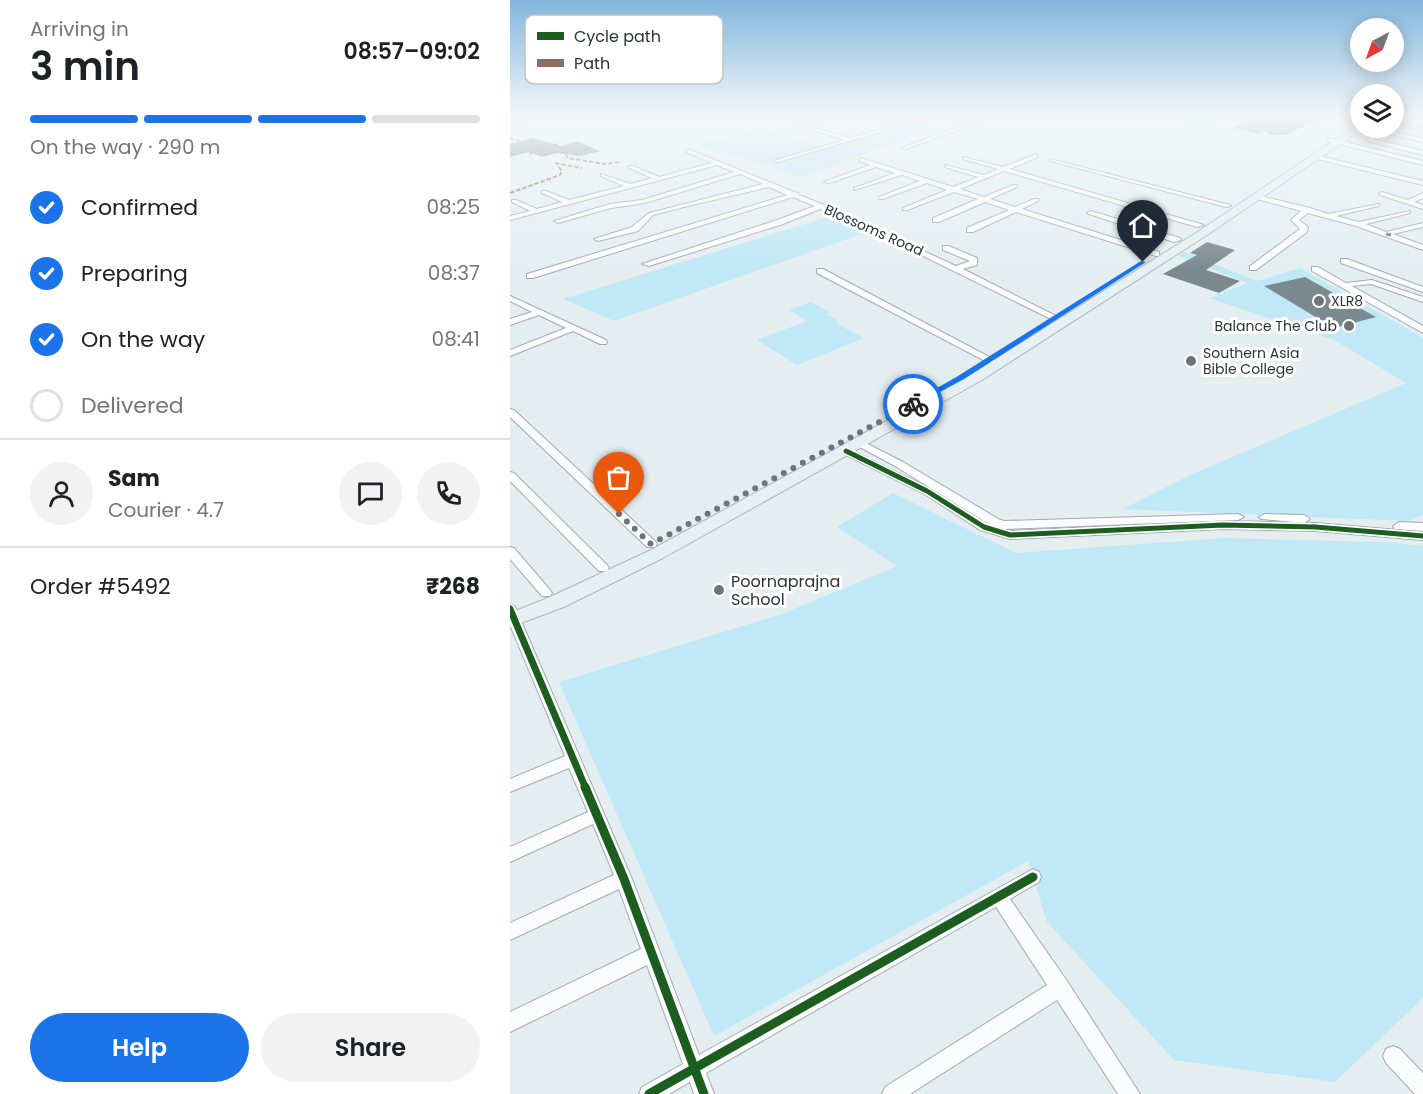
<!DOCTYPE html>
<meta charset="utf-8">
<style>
:root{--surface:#fff;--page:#f2f2f2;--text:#202124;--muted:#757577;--line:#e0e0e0;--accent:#1a73e8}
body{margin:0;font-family:Poppins,sans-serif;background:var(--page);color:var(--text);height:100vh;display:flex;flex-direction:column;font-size:22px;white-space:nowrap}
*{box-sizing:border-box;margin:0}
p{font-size:20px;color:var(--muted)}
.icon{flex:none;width:33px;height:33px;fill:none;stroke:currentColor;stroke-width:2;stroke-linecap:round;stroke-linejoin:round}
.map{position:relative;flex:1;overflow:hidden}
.details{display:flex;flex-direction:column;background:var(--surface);width:510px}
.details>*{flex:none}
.needle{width:39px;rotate:221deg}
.tools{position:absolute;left:840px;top:18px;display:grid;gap:12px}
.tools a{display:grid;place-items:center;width:54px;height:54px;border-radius:50%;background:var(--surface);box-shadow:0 3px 15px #0003;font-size:30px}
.pin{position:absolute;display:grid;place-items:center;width:51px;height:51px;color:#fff;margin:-62px -26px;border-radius:50% 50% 50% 0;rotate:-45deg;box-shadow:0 0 6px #0007}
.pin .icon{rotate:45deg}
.courier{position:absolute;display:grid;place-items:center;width:60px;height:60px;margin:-30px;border:4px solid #1a73e8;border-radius:50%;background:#fff;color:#222;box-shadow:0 2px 8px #0007}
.headline em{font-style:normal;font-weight:600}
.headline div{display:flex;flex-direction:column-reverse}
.headline{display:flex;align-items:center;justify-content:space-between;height:102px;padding:0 30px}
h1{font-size:39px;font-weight:600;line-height:45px}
.bar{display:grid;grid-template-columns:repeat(4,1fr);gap:9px 6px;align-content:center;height:72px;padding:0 30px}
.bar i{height:8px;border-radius:4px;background:var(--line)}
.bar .active{background:var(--accent)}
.bar p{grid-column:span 4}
.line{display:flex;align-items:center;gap:15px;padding:0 30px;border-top:2px solid var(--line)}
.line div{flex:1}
.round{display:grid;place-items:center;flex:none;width:63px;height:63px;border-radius:32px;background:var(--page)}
ol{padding:0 30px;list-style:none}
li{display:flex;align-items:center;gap:18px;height:66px}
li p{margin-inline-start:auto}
li .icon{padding:6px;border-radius:50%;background:var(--accent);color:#fff;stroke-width:4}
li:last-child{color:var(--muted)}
li i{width:33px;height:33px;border:3px solid var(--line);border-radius:50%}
.action{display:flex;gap:12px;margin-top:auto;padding:12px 30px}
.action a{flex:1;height:69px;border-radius:36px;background:var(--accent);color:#fff;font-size:24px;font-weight:600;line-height:69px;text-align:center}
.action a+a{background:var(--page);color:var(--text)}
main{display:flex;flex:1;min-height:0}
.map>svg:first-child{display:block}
</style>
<main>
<section class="details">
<div class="headline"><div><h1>3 min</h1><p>Arriving in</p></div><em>08:57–09:02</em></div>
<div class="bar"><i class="active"></i><i class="active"></i><i class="active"></i><i></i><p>On the way · 290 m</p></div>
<ol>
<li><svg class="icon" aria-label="check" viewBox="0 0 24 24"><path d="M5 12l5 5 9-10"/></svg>Confirmed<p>08:25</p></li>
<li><svg class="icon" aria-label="check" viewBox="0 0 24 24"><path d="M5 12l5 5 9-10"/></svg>Preparing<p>08:37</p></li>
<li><svg class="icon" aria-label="check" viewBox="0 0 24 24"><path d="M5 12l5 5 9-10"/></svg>On the way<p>08:41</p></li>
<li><i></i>Delivered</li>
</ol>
<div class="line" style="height:108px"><a class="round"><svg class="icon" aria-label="person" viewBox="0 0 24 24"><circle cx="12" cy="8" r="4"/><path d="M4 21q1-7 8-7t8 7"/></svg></a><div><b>Sam</b><p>Courier · 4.7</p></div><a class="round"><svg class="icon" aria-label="chat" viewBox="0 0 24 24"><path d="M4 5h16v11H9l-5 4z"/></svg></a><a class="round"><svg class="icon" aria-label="phone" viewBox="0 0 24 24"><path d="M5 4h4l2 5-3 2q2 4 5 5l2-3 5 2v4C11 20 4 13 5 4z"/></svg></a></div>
<div class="line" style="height:78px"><div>Order #5492</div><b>₹268</b></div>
<div class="action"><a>Help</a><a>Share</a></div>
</section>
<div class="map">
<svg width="913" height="1094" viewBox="0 0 913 1094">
<rect width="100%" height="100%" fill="#e4eef1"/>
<g fill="#c0e8f6">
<path d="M647 117H723L695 129Z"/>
<path d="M402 123 423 128 292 177 190 145 251 128 316 148Z"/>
<path d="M324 215 360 231 104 321 53 299Z"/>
<path d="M674 252 747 281 790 268 913 338V515L898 521 613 509 680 475 896 383 824 340 699 298 738 283 668 256Z"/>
<path d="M301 302 320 312 316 314 330 322 327 324 354 338 287 365 247 340 297 321 279 310Z"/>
<path d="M383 493 506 553 715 538 873 542 913 546V998L825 1082 664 1060 537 922 518 861 204 1036 49 682 272 614 387 566 327 527Z"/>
</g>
<g fill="#7a8a8e">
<path d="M748 117H813L776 135H759L755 131 748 134 723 128Z"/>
<path d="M22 138 51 146 67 141 90 151 71 156 47 153 32 157 19 152 0 157V144Z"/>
<path d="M697 242 725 250 696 270 730 281 709 293 653 274 687 255 680 253Z"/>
<path d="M795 277 866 317 824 328 754 286Z"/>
</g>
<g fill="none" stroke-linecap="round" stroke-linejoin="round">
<g stroke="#a2aaad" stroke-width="2">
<g id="street">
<path d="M15 117H23L0 128V124Z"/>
<path d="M158 117H168L176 120 173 122Z"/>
<path d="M412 117H421L268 162 263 161 334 140 279 122V120L340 138Z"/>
<path d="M476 117H484L396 149 391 148Z"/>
<path d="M520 117H530L527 119Z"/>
<path d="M884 117 913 120V124L886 119Z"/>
<path d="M850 125V128H861L913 138V142L873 133 864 139 913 151V155L857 141V139L867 132 848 128Z"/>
<path d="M819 138 913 161V165L817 141Z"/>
<path d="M178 149 284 192 288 193 289 195 314 205 446 266 460 261 433 250V246H439L467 258V265L453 269 550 318 543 320 407 253 310 209 273 224 139 266 132 264 267 220 305 206 283 197 23 278H17V274L277 195 259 187 178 206 143 215 128 231 88 241 84 239 122 227 139 213 253 184 230 174 135 203 101 208 48 223 44 221 100 204 132 200 224 172 207 165 0 220V216L20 211 2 202V200H6L27 209 52 202 32 193V191H36L59 200 114 186 91 176V174L121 184 142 178 119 168V166H123L149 177 202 163 176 152Z"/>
<path d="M526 154 528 157 500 169 694 225 687 227 494 171 450 189 474 197 503 185H507V187L480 199 505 207 524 199H528V201L512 209 649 252V256H646L506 212 463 232H457V228L499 210 475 202 429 222H423V218L468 199 444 192 397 210H393V208L437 190 417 183 373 199H369V197L410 181 392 175 344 190V188L385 173 366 167 319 183 314 182 360 165 349 161 351 158 443 187 468 177 435 167V165L474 175 488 169 453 159V157L493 167Z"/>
<path d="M805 155 913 181V185L803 158Z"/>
<path d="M540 159 720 205 721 206 716 207 540 161Z"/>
<path d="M872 192 898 200 913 193V198L904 202 913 205V209L870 195 869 194Z"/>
<path d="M746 195 800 208 818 214 869 204V206L826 216 849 222 900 211V213L856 224 876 232 913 223V227L883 234 913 245V250L846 226 798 213 789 220 798 227 797 232 746 270H740V266L790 229 781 220 791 211 744 198 743 197Z"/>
<path d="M581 211 670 238 671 240 664 242 579 214 577 213Z"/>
<path d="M831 259H837L913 287V292L831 263Z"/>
<path d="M802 267H808L836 283 862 280 913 297V302L861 284 842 286 913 326V333L802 271Z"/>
<path d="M307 269H313L485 360 483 362H477L307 273Z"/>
<path d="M0 296 96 340 97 342 96 344H90L63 331 0 356V350L56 328 29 315 0 325V319L22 312 0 301Z"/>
<path d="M0 409 4 410 145 541 147 544 145 547H137L0 417Z"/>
<path d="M350 440 393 462 490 520 495 521 728 514 734 517 728 520 495 529 482 526 385 466 346 445 345 443Z"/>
<path d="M336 448 421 489 478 524 501 531 713 521 805 523 913 532V540L805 531 713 529 500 539 470 530 413 493 332 453 331 451Z"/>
<path d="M0 472 4 473 97 565 99 568 97 571H89L0 481Z"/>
<path d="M755 514 794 515 800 519 794 523 751 519 749 517Z"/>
<path d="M889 522 913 523V531L885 529 883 526Z"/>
<path d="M0 547 4 548 40 590 42 593 40 596H32L0 559Z"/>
<path d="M0 605 5 606 6 609 122 879 189 1055 523 869 529 872 531 877 529 882 500 899 557 981 630 1094H608L547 1000 400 1094H372L375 1087 537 985 486 907 196 1073 204 1094H184L180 1082 159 1094H129L132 1087 173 1064 137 965 0 1032V1012L131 949 109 889 0 940V923L104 875 83 824 0 862V847L78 812 59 768 0 792V779L55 756 0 625Z"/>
<path d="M883 1046 890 1049 913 1073V1094H905L876 1063 873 1056 876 1049Z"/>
</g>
</g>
<g stroke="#a6b9be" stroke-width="2">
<path id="primary" d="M847 125 854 128 697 235 472 380 153 558 54 607 0 627V613L40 597 141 550 462 374 689 231Z"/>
</g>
<use href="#street" fill="#fbfcfd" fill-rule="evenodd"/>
<use href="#primary" fill="#e6eff2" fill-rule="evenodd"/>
<g stroke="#8d6e63" stroke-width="2" stroke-dasharray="4.5 2" stroke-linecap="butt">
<path d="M0 138 36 151 55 153 58 158 95 164 110 162"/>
<path d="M48 147 69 150 64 154 68 155"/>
<path d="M69 150H83"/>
<path d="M19 154 34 147 49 144"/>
<path d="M45 163 72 168"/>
<path d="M0 193 50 175 52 171 47 165"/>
</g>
<path stroke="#8d6e63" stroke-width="3" stroke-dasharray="6 3" stroke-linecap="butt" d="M876 234 881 235"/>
<g stroke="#fff" stroke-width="8">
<path id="cycleway-far2" d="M336 451 417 491 474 527 500 535 713 525 805 527 913 536"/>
</g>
<g stroke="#fff" stroke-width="10">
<path id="cycleway-far1" d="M0 609 76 789"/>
</g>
<g stroke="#fff" stroke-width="13">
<g id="cycleway">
<path d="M75 787 114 879 194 1094"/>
<path d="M139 1094 523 877"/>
</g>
</g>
<use href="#cycleway-far2" stroke="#1b5e20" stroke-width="5"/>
<use href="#cycleway-far1" stroke="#1b5e20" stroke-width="7"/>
<use href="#cycleway" stroke="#1b5e20" stroke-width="9"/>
</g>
<linearGradient id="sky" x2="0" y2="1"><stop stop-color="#81b6dc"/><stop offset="0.43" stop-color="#f3f7f9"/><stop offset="1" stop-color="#f3f7f9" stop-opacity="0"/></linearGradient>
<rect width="913" height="270" fill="url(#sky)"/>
<path fill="#1a73e8" d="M631 261 636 262 454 379 406 405 399 404 448 376Z"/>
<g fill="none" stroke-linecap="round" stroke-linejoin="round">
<path stroke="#6d7578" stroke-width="6" stroke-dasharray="0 10.8" d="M109 514 141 544 403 404"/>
</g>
<g fill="#6d7578" stroke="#fff" stroke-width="2">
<circle cx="809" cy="301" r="6"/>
<circle cx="839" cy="326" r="6"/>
<circle cx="681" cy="361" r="6"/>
<circle cx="209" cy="590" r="6"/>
</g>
<g text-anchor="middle" stroke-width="6" stroke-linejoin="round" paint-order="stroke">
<g font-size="14" fill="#2d3437" stroke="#fff">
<text transform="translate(364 230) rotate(24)" y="5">Blossoms Road</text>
</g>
<g font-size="14" fill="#2d3437" stroke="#fff" text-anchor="start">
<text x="821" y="306">XLR8</text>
<text x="827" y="331" text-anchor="end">Balance The Club</text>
<text x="693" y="358">Southern Asia<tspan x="693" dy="16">Bible College</tspan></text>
</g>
<g font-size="16" fill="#2d3437" stroke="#fff" text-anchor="start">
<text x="221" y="587">Poornaprajna<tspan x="221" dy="18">School</tspan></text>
</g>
</g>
<rect x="15" y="15" width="198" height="69" rx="9" fill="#fff" stroke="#c0c2c3" stroke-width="1.5"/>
<rect x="27" y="32" width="27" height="8" fill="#1b5e20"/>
<rect x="27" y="59" width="27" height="8" fill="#8d6e63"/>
<g font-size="16" fill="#2d3437">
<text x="64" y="42">Cycle path</text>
<text x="64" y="69">Path</text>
</g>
</svg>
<div class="tools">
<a><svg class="needle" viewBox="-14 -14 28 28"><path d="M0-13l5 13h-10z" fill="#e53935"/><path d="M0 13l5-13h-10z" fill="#757577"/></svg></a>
<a><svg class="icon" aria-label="layers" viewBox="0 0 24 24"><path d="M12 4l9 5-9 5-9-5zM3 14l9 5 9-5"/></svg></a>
</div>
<div class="pin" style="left:109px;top:514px;background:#ea580c"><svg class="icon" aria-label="bag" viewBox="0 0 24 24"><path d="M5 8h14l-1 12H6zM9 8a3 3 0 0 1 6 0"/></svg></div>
<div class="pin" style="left:633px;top:262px;background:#1f2937"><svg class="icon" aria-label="home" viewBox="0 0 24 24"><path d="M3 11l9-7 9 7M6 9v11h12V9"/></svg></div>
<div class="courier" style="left:403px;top:404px"><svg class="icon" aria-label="bike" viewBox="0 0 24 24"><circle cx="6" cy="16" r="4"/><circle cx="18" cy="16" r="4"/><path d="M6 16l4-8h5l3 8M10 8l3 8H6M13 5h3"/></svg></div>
</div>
</main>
